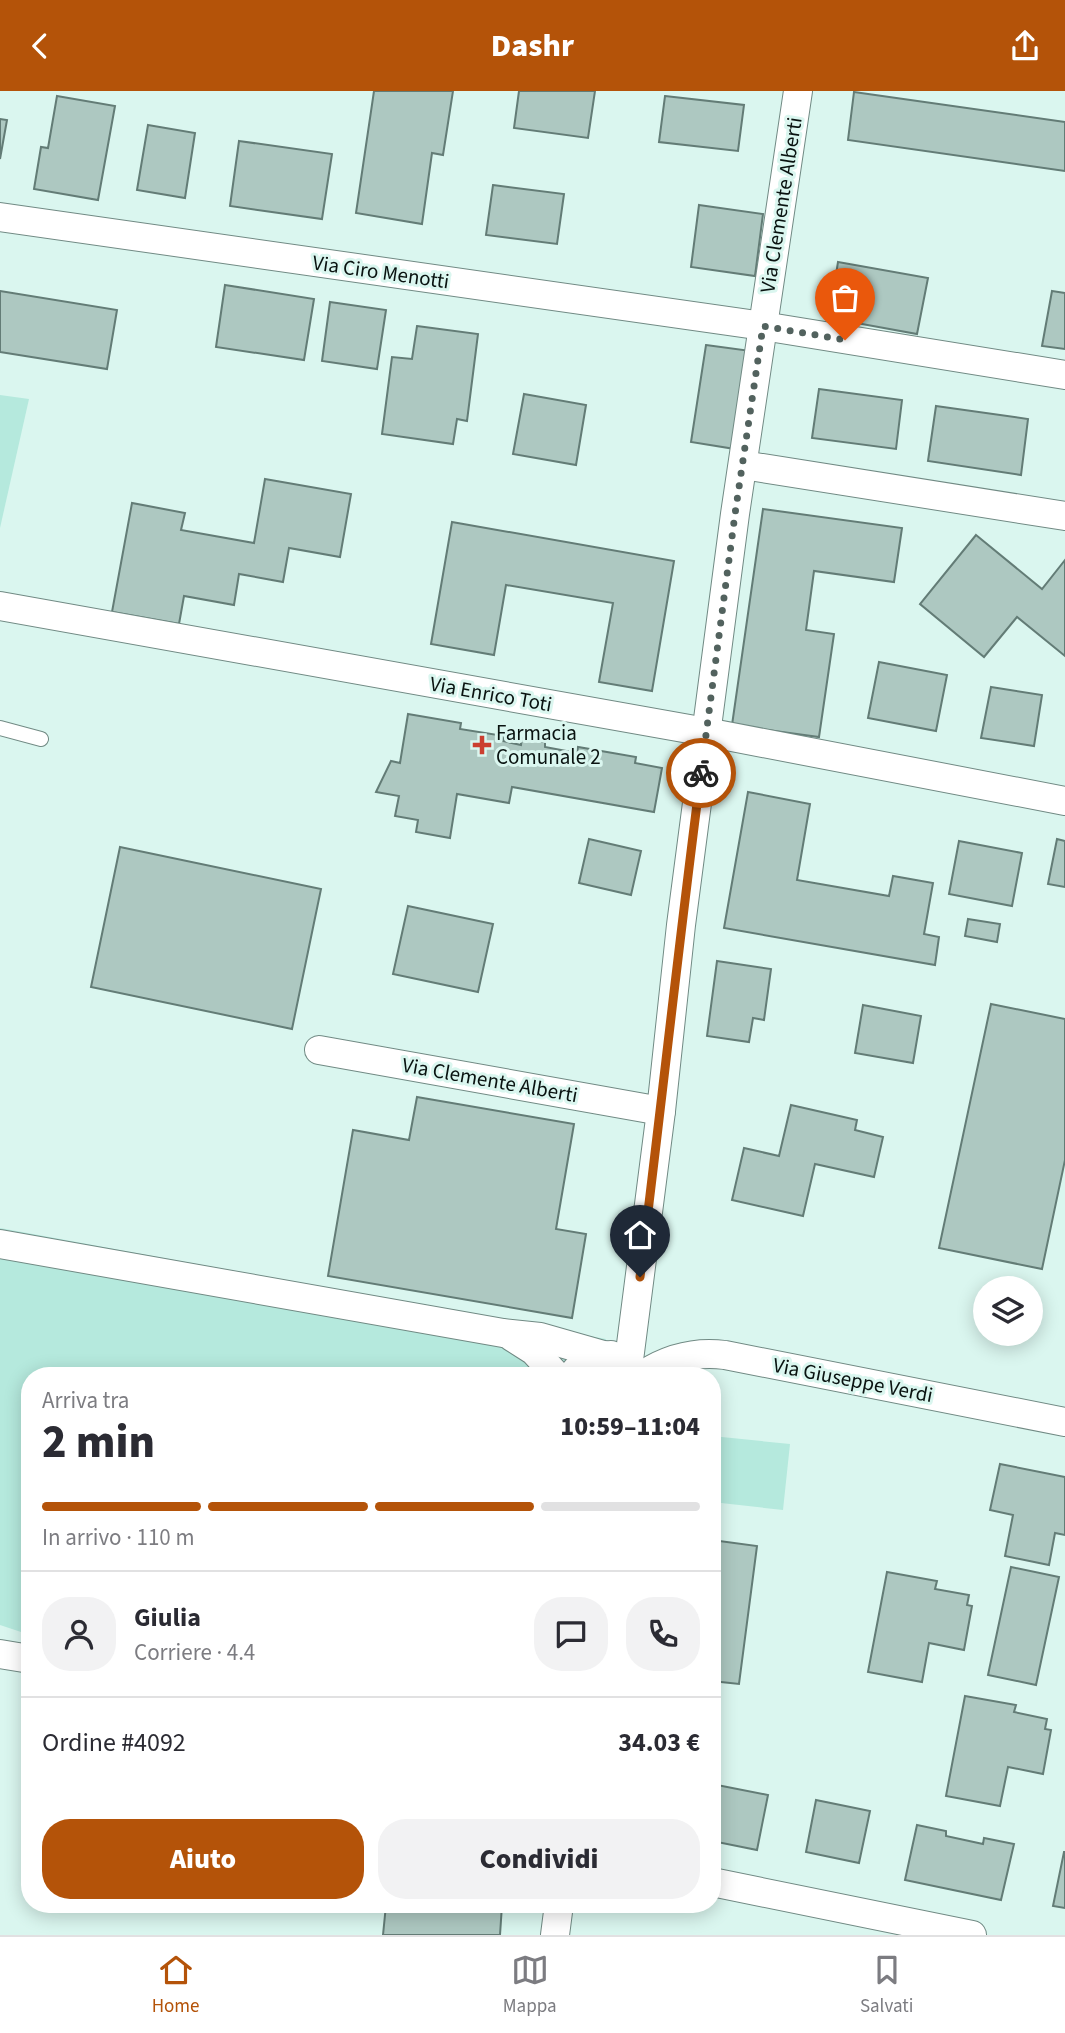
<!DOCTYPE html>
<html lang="it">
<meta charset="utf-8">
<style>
:root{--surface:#fff;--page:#f2f2f3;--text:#2b2b33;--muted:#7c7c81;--line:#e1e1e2;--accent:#b45309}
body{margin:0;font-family:"Source Sans 3",sans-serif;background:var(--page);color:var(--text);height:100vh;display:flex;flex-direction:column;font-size:26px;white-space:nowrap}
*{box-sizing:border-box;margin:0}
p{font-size:23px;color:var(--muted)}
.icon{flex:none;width:38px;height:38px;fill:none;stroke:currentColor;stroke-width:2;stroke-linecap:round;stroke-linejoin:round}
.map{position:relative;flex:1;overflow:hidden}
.side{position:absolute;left:21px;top:1276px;width:700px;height:546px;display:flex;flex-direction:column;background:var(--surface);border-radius:28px;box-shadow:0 4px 18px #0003}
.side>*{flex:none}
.fabs{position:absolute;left:973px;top:1185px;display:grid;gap:14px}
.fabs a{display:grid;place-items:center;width:70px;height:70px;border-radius:50%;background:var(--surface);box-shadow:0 4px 18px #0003;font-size:35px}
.pin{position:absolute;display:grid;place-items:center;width:60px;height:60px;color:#fff;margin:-72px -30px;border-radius:50% 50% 50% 0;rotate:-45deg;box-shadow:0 0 7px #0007}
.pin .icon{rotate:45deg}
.courier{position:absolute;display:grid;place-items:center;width:70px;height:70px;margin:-35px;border:5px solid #b45309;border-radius:50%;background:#fff;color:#222;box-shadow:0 2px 9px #0007}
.summary em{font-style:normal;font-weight:800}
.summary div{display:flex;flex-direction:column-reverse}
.summary{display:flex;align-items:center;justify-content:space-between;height:119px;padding:0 21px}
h1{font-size:46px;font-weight:800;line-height:52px}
.bar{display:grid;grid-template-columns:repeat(4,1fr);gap:10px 7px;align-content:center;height:84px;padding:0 21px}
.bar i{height:9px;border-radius:5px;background:var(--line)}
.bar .active{background:var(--accent)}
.bar p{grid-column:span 4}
.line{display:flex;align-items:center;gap:18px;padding:0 21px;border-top:2px solid var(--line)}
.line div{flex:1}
.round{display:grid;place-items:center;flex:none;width:74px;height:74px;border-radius:28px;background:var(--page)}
.action{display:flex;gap:14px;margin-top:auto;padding:14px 21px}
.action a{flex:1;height:80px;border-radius:28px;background:var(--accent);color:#fff;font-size:28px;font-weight:800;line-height:80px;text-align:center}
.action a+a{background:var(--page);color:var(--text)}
header{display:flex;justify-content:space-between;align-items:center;height:91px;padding:0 21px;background:var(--accent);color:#fff;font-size:32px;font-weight:800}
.tabs{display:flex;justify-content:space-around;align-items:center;height:98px;border-top:2px solid var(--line);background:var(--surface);font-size:19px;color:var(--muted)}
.tabs a{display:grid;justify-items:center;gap:4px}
.tabs .active{color:var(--accent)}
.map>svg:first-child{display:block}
</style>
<header><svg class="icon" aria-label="back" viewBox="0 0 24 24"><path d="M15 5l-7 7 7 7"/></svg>Dashr<svg class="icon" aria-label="share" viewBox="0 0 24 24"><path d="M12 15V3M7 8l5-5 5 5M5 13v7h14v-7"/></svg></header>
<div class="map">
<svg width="1065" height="1844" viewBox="0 0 1065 1844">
<rect width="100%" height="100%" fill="#daf6ef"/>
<g fill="#b5e9dd">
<path d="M0 304 29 308 0 437Z"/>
<path d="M0 1137 606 1248 601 1284H30V1544L0 1534Z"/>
<path d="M712 1345 790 1353 783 1419 712 1411Z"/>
</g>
<g fill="#adc8c1" stroke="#637c76" stroke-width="2">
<path d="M374 0H453L443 64 432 62 422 133 356 122Z"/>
<path d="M519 0H595L588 47 514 37Z"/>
<path d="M854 1 1065 31V80L848 49Z"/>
<path d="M57 5 115 15 98 109 34 98 41 56 48 57Z"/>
<path d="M665 5 744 14 738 60 659 51Z"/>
<path d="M0 28 7 29 0 68Z"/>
<path d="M148 34 195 42 185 107 137 99Z"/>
<path d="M239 50 332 63 322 128 230 115Z"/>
<path d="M493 94 564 103 557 153 486 144Z"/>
<path d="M699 114 763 123 755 185 691 176Z"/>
<path d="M838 171 928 187 917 243 829 227Z"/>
<path d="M225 194 314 208 304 269 216 256Z"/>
<path d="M0 200 117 219 107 278 0 261Z"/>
<path d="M1052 200 1065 202V258L1042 255Z"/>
<path d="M330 211 386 219 377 278 322 270Z"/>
<path d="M417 235 478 243 467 330 457 328 453 353 382 343 392 266 412 268Z"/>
<path d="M706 254 751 260 735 358 691 351Z"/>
<path d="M819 298 902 309 896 358 812 347Z"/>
<path d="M524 303 586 314 576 374 513 363Z"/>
<path d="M936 315 1028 328 1021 384 928 370Z"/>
<path d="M265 388 351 403 340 466 289 457 283 491 239 483 234 514 184 505 179 533 112 521 132 412 185 422 181 439 254 452Z"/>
<path d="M763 418 902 437 894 491 814 480 806 539 834 543 819 646 732 634Z"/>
<path d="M452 431 674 470 652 600 599 591 613 512 506 494 494 564 431 553Z"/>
<path d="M976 444 1042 498 1065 469V565L1017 526 984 566 920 513Z"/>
<path d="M879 571 947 584 936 640 868 627Z"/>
<path d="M991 596 1042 604 1034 655 981 647Z"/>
<path d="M408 623 461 632 460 638 504 645 503 650 521 654 522 647 545 651V656L577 662 578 656 636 666 635 672 662 677 654 721 512 696 509 712 457 703 450 747 416 741 418 729 395 725 399 705 376 701 391 670 400 672Z"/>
<path d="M748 701 810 713 797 789 889 805 893 785 933 792 924 843 939 846 935 874 724 837Z"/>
<path d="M589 748 641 760 631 804 579 792Z"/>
<path d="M1057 748 1065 750V796L1048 793Z"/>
<path d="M959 750 1022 762 1012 815 949 803Z"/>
<path d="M120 756 321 798 292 938 91 896Z"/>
<path d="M408 815 493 833 478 901 393 883Z"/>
<path d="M968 828 1000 833 997 851 965 845Z"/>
<path d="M717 870 771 878 764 929 753 927 749 951 707 945Z"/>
<path d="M991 913 1065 928V1069L1042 1178 939 1157Z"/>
<path d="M863 914 921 925 913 972 855 962Z"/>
<path d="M417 1006 574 1033 556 1138 586 1143 572 1227 328 1185 353 1039 409 1049Z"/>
<path d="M791 1014 857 1029 855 1039 883 1046 874 1086 815 1073 803 1125 732 1109 744 1057 779 1065Z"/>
<path d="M1000 1373 1065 1386V1444L1055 1442 1049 1474 1005 1465 1013 1424 990 1419Z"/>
<path d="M712 1449 757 1455 739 1593 712 1590Z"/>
<path d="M1011 1476 1059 1486 1036 1594 988 1584Z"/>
<path d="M887 1481 937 1490 935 1498 969 1504 967 1514 972 1515 964 1559 929 1552 922 1591 868 1581Z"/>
<path d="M965 1605 1016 1614 1014 1621 1047 1628 1045 1638 1051 1639 1043 1683 1008 1676 1000 1715 946 1705Z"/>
<path d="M712 1693 768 1704 757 1759 712 1750Z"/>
<path d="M816 1709 870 1720 859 1772 806 1761Z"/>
<path d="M917 1734 946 1740V1745L983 1753 984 1747 1014 1753 1001 1809 905 1789Z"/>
<path d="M1064 1761H1065V1817L1053 1815Z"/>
<path d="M423 1813 502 1814 500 1844H383L386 1814 423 1818Z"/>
</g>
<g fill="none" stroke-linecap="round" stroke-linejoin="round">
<g stroke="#718a84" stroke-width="16">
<path id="lane" d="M0 637 41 648"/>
</g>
<g stroke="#718a84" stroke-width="30">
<g id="street">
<path d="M0 126 763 235 1065 284"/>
<path d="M743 374 1065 425"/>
<path d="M0 515 706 641 1065 710"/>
<path d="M319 959 661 1020"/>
<path d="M0 1153 503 1242 540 1246 603 1264"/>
<path d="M512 1246 534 1260 556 1284"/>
<path d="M629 1269 661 1020 681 834 702 674 735 423 798 0"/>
<path d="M644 1283C669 1267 695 1260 725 1264L1065 1331"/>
<path d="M572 1284C582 1271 594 1264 611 1264"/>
<path d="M0 1563 30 1568"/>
<path d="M712 1791 972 1844"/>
<path d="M555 1844 559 1813"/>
</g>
</g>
<use href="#lane" stroke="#fff" stroke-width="14"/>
<use href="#street" stroke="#fff" stroke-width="28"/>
</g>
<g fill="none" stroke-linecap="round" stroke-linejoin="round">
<path stroke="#52625e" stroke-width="7" stroke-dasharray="0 12.6" d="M701 682 735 423 763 235 845 249"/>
<path stroke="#b45309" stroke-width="9" d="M640 1186C661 1018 679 850 701 682"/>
</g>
<path fill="#cb3f30" stroke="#daf6ef" stroke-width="2.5" d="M478.5 643.5h7v7h7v7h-7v7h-7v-7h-7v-7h7z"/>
<g text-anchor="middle" stroke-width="6" stroke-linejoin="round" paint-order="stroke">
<g font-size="21" fill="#091210" stroke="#daf6ef">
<text transform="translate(781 114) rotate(-81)" y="7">Via Clemente Alberti</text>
<text transform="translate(381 181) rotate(8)" y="7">Via Ciro Menotti</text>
<text transform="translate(491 603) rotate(10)" y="7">Via Enrico Toti</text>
<text transform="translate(490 989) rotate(10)" y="7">Via Clemente Alberti</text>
<text transform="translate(853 1289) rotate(11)" y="7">Via Giuseppe Verdi</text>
</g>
<g font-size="21" fill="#091210" stroke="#daf6ef" text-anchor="start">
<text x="496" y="649">Farmacia<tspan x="496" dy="24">Comunale 2</tspan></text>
</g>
</g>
</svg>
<div class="fabs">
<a><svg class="icon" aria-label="layers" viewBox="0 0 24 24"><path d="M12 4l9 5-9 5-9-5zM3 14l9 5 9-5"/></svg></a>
</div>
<div class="pin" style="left:845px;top:249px;background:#ea580c"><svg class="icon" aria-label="bag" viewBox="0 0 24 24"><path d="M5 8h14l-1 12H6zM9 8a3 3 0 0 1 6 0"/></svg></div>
<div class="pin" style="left:640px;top:1186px;background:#1f2937"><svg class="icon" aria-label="home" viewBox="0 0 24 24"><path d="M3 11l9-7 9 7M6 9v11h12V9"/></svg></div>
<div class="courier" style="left:701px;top:682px"><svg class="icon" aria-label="bike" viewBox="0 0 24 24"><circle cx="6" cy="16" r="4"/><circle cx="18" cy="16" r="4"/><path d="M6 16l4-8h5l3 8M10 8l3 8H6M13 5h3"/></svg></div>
<section class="side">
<div class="summary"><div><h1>2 min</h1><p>Arriva tra</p></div><em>10:59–11:04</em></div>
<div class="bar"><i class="active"></i><i class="active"></i><i class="active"></i><i></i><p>In arrivo · 110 m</p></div>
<div class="line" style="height:126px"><a class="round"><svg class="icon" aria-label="person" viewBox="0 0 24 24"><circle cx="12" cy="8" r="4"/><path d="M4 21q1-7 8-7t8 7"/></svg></a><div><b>Giulia</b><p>Corriere · 4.4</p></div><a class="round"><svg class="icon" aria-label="chat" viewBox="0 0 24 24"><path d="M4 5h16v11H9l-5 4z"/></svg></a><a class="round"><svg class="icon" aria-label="phone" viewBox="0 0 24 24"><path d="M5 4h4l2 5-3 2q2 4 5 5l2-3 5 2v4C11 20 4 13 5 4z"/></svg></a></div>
<div class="line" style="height:91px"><div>Ordine #4092</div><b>34.03 €</b></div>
<div class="action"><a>Aiuto</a><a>Condividi</a></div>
</section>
</div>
<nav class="tabs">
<a class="active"><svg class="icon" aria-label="home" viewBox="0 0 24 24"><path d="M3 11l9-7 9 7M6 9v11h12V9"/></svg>Home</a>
<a><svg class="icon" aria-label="map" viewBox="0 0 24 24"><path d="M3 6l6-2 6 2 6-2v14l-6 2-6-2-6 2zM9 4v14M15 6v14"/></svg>Mappa</a>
<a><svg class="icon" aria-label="saved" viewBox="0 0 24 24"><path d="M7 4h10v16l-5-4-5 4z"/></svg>Salvati</a>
</nav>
